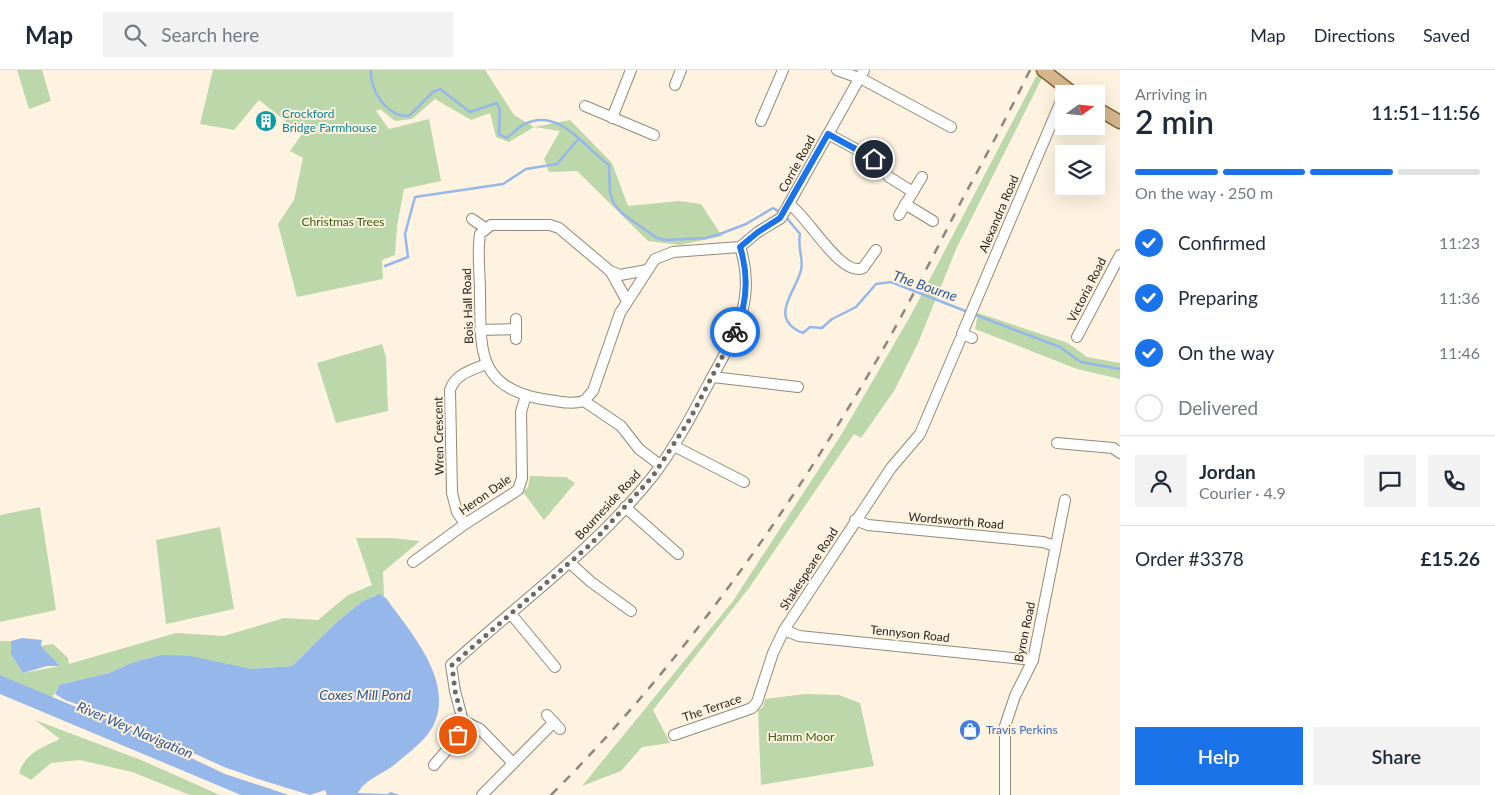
<!DOCTYPE html>
<meta charset="utf-8">
<style>
:root{--surface:#fff;--page:#f2f2f3;--text:#1f2937;--muted:#747a83;--line:#e0e1e3;--accent:#1a73e8}
body{margin:0;font-family:Lato,sans-serif;background:var(--page);color:var(--text);height:100vh;display:flex;flex-direction:column;font-size:19px;white-space:nowrap}
*{box-sizing:border-box;margin:0}
p{font-size:16px;color:var(--muted)}
.icon{flex:none;width:28px;height:28px;fill:none;stroke:currentColor;stroke-width:2;stroke-linecap:round;stroke-linejoin:round}
.map{position:relative;flex:1;overflow:hidden}
.details{display:flex;flex-direction:column;background:var(--surface);width:375px}
.details>*{flex:none}
.needle{width:32px;rotate:75deg}
.buttons{position:absolute;left:1055px;top:15px;display:grid;gap:10px}
.buttons a{display:grid;place-items:center;width:50px;height:50px;border-radius:0px;background:var(--surface);box-shadow:0 5px 20px #0002;font-size:25px}
.pin{position:absolute;display:grid;place-items:center;width:42px;height:42px;color:#fff;margin:-21px;border:2px solid #fff;border-radius:50%;box-shadow:0 1px 5px #0007}
.courier{position:absolute;display:grid;place-items:center;width:50px;height:50px;margin:-25px;border:4px solid #1a73e8;border-radius:50%;background:#fff;color:#222;box-shadow:0 1px 6px #0007}
.overview em{font-style:normal;font-weight:600}
.overview div{display:flex;flex-direction:column-reverse}
.overview{display:flex;align-items:center;justify-content:space-between;height:85px;padding:0 15px}
h1{font-size:32px;font-weight:600;line-height:38px}
.bar{display:grid;grid-template-columns:repeat(4,1fr);gap:8px 5px;align-content:center;height:60px;padding:0 15px}
.bar i{height:6px;border-radius:4px;background:var(--line)}
.bar .selected{background:var(--accent)}
.bar p{grid-column:span 4}
.line{display:flex;align-items:center;gap:12px;padding:0 15px;border-top:1px solid var(--line)}
.line div{flex:1}
.round{display:grid;place-items:center;flex:none;width:52px;height:52px;border-radius:0px;background:var(--page)}
ol{padding:0 15px;list-style:none}
li{display:flex;align-items:center;gap:15px;height:55px}
li p{margin-inline-start:auto}
li .icon{padding:5px;border-radius:50%;background:var(--accent);color:#fff;stroke-width:4}
li:last-child{color:var(--muted)}
li i{width:28px;height:28px;border:2px solid var(--line);border-radius:50%}
.action{display:flex;gap:10px;margin-top:auto;padding:10px 15px}
.action a{flex:1;height:58px;border-radius:0px;background:var(--accent);color:#fff;font-size:20px;font-weight:600;line-height:58px;text-align:center}
.action a+a{background:var(--page);color:var(--text)}
header{display:flex;align-items:center;gap:30px;box-sizing:border-box;height:70px;padding:0 25px;background:var(--surface);border-bottom:1px solid var(--line)}
header strong{font-size:24px}
nav{display:flex;gap:28px;margin-inline-start:auto;font-size:18px}
.search{width:350px;height:45px;background:var(--page);display:flex;align-items:center;gap:12px;box-sizing:border-box;padding:0 18px;border-radius:0px;color:var(--muted);font-size:19px}
main{display:flex;flex:1;min-height:0}
.map>svg:first-child{display:block}
</style>
<header>
<strong>Map</strong>
<div class="search"><svg class="icon" aria-label="search" viewBox="0 0 24 24"><circle cx="10" cy="10" r="6"/><path d="M15 15l6 6"/></svg>Search here</div>
<nav><a>Map</a><a>Directions</a><a>Saved</a></nav>
</header>
<main>
<div class="map">
<svg width="1120" height="725" viewBox="0 0 1120 725">
<rect width="100%" height="100%" fill="#fdf3e0"/>
<g fill="#bcd7a9">
<path d="M17 0H42L51 31 29 39Z"/>
<path d="M213 0H485L514 45 534 57 570 50 612 93 628 136 679 131 701 134 722 166 680 175 648 171 577 101 549 102 544 89 560 61 534 57 509 72 496 67 490 43 471 50 435 29 412 49 395 51 380 39 376 41 389 59 429 49 441 111 404 119 397 156 395 185 382 190 383 209 297 227 278 154 294 130 303 88 290 81 302 64 259 30 234 60 200 54Z"/>
<path d="M1037 5 1042 8 957 177 918 273 894 321 861 368 854 364 749 518 653 640 670 673 642 677 621 701 582 716 733 531 843 362 912 243Z"/>
<path d="M978 243 1068 273 1087 287 1120 293V309L1077 299 975 259Z"/>
<path d="M382 274 386 287 388 341 336 353 317 293Z"/>
<path d="M530 406 566 407 575 413 544 450 523 422 528 417Z"/>
<path d="M40 437 56 540 0 552V445Z"/>
<path d="M220 457 234 539 166 554 156 470Z"/>
<path d="M356 468H393L420 471 383 502 384 526 376 525 363 531 339 550 292 596 252 599 161 585 134 592 109 603 59 615 52 628 0 605V571H11V584L23 603 60 596 41 576 53 574 68 588 69 594 176 563 224 566 284 548 318 550 348 525 372 515Z"/>
<path d="M805 624 839 625 860 633 874 696 761 715 758 640 763 637 765 629Z"/>
<path d="M35 650 141 690 220 725H190L132 702 80 690 51 693 31 710 19 703C25 683 43 677 60 669Z"/>
</g>
<g fill="#96b7e9">
<path d="M379 524 386 528C410 562 457 613 432 658 424 672 407 684 394 695 384 703 364 710 358 723L387 724 391 722 400 725H327L325 720 310 725 258 709 224 697 119 649 65 630 55 624 59 615 109 603 134 592 161 585 190 586 252 599 292 596 339 550 363 531Z"/>
<path d="M22 568 42 570 41 576 60 596H47L23 603 11 584V571Z"/>
<path d="M0 605 88 642 115 652 225 704 289 725H241L0 624Z"/>
</g>
<g fill="none" stroke-linecap="round" stroke-linejoin="round">
<g stroke="#96b7e9" stroke-width="2.5">
<path d="M371 0C370 21 387 47 409 46L433 22 440 19 470 42 497 33 500 40 499 64 506 68C513 64 518 57 525 54 559 37 585 78 609 95L610 123 614 134 623 144 657 168 665 170 706 168 720 164 746 154 773 138 782 144"/>
<path d="M786 147 800 164C797 178 804 189 801 200 796 222 767 248 803 263L810 257 822 258 832 249 856 237 876 214 891 212 968 242"/>
<path d="M385 196 408 187 405 164 415 127 503 114 526 99 557 94 579 68"/>
<path d="M973 244 1060 277 1081 292 1120 299"/>
</g>
<g stroke="#928978" stroke-width="12">
<g id="minor">
<path d="M837 0 862 9 951 57"/>
<path d="M675 15 681 0"/>
<path d="M585 36 654 65"/>
<path d="M612 48 631 0"/>
<path d="M761 51 783 0"/>
<path d="M828 64 874 89 889 107 913 122"/>
<path d="M789 134C807 145 841 208 863 198L876 180"/>
<path d="M905 134 933 151"/>
<path d="M899 145 922 107"/>
<path d="M472 149 485 158"/>
<path d="M611 202 627 231"/>
<path d="M516 249V269"/>
<path d="M480 260 516 259"/>
<path d="M1077 267 1120 185"/>
<path d="M972 268 962 264 1064 24"/>
<path d="M713 307 798 317"/>
<path d="M584 331C570 335 557 331 542 329 475 317 481 277 480 222 480 203 477 183 480 164L491 155H550L559 158 610 201 620 205 647 200"/>
<path d="M1057 373 1113 378 1120 383"/>
<path d="M674 376 744 412"/>
<path d="M660 395 639 379 621 356 584 331 593 321 620 243 655 189 673 182 740 177 758 162 781 148 864 0"/>
<path d="M625 437 678 484"/>
<path d="M855 450 868 455 1043 472 1055 476"/>
<path d="M465 454 457 442 452 423 450 320C455 304 472 300 486 294"/>
<path d="M413 492 465 454 518 420 522 408 521 342 526 325"/>
<path d="M570 493 591 512 631 541"/>
<path d="M511 544 555 597"/>
<path d="M784 560 799 566 1033 590"/>
<path d="M547 645 560 659"/>
<path d="M463 651 480 659 513 693"/>
<path d="M674 665 741 642 752 638 757 632 773 583 784 560 891 398 920 364 960 270"/>
<path d="M434 695 452 674 463 651 455 621 451 595C519 533 595 479 653 406 676 376 693 343 711 309 735 266 757 228 740 177"/>
<path d="M482 725 554 652"/>
<path d="M1005 725V656L1015 626 1033 590 1065 430"/>
</g>
</g>
<g stroke="#856233" stroke-width="15">
<g id="major">
<path d="M1043 0 1074 24"/>
<path d="M1096 38 1120 52"/>
</g>
</g>
<use href="#minor" stroke="#fff" stroke-width="10"/>
<use href="#major" stroke="#d6b68d" stroke-width="12"/>
<path stroke="#8d867a" stroke-width="2.5" stroke-dasharray="9 9" stroke-linecap="butt" d="M551 725C678 598 784 449 874 295 906 240 934 184 963 128 986 86 1009 43 1030 0"/>
</g>
<g fill="none" stroke-linecap="round" stroke-linejoin="round">
<path stroke="#6f695e" stroke-width="5" stroke-dasharray="0 9" d="M458 665 463 651 455 621 452 595 591 474 653 406 690 349 735 262"/>
<path stroke="#1a73e8" stroke-width="6" d="M735 262C747 235 749 206 740 177L758 162 780 148 828 64 874 89"/>
</g>
<defs>
<g id="building-disc" transform="scale(1.125)"><circle r="9.5" fill="#0f9aa8" stroke="#fdf3e0"/><path d="M-4-6H4V6H1V3H-1V6H-4ZM-2.5-4.3h1.7v1.8h-1.7ZM.8-4.3h1.7v1.8H.8ZM-2.5-1h1.7V.8h-1.7ZM.8-1h1.7V.8H.8Z" fill="#fff"/></g>
<g id="shop-disc" transform="scale(1.125)"><circle r="9.5" fill="#3f7fe0" stroke="#fdf3e0"/><path d="M-5-2.5h2.3a2.7 3.5 0 0 1 5.4 0H5L5.5 6h-11ZM-1.5-2.5h3a1.5 2.3 0 0 0-3 0Z" fill="#fff"/></g>
</defs>
<g fill-rule="evenodd">
<use href="#building-disc" x="266" y="51"/>
<use href="#shop-disc" x="970" y="660"/>
</g>
<g text-anchor="middle" stroke-width="4" stroke-linejoin="round" paint-order="stroke">
<g font-size="12" fill="#0d838f" stroke="#fdf3e0" text-anchor="start">
<text x="282" y="48">Crockford<tspan x="282" dy="14">Bridge Farmhouse</tspan></text>
</g>
<g font-size="12" fill="#221e18" stroke="#fdf3e0">
<text transform="translate(797 94) rotate(-61)" y="4">Corrie Road</text>
<text transform="translate(999 144) rotate(-67)" y="4">Alexandra Road</text>
<text transform="translate(1087 220) rotate(-63)" y="4">Victoria Road</text>
<text transform="translate(468 236) rotate(-92)" y="4">Bois Hall Road</text>
<text transform="translate(439 366) rotate(-91)" y="4">Wren Crescent</text>
<text transform="translate(485 425) rotate(-35)" y="4">Heron Dale</text>
<text transform="translate(608 435) rotate(-47)" y="4">Bourneside Road</text>
<text transform="translate(956 451) rotate(5)" y="4">Wordsworth Road</text>
<text transform="translate(809 499) rotate(-57)" y="4">Shakespeare Road</text>
<text transform="translate(1025 562) rotate(-78)" y="4">Byron Road</text>
<text transform="translate(910 564) rotate(6)" y="4">Tennyson Road</text>
<text transform="translate(712 638) rotate(-19)" y="4">The Terrace</text>
</g>
<g font-size="12" fill="#375c0f" stroke="#fdf3e0">
<text x="343" y="156">Christmas Trees</text>
<text x="801" y="671">Hamm Moor</text>
</g>
<g font-size="12" fill="#366cbe" stroke="#fdf3e0" text-anchor="start">
<text x="986" y="664">Travis Perkins</text>
</g>
<g font-size="14" font-style="italic" fill="#2f5795" stroke="#fdf3e0">
<text transform="translate(925 216) rotate(19)" y="5">The Bourne</text>
<text x="365" y="630">Coxes Mill Pond</text>
<text transform="translate(135 660) rotate(23)" y="5">River Wey Navigation</text>
</g>
</g>
</svg>
<div class="buttons">
<a><svg class="needle" viewBox="-14 -14 28 28"><path d="M0-13l5 13h-10z" fill="#e53935"/><path d="M0 13l5-13h-10z" fill="#747a83"/></svg></a>
<a><svg class="icon" aria-label="layers" viewBox="0 0 24 24"><path d="M12 4l9 5-9 5-9-5zM3 14l9 5 9-5"/></svg></a>
</div>
<div class="pin" style="left:458px;top:665px;background:#ea580c"><svg class="icon" aria-label="bag" viewBox="0 0 24 24"><path d="M5 8h14l-1 12H6zM9 8a3 3 0 0 1 6 0"/></svg></div>
<div class="pin" style="left:874px;top:89px;background:#1f2937"><svg class="icon" aria-label="home" viewBox="0 0 24 24"><path d="M3 11l9-7 9 7M6 9v11h12V9"/></svg></div>
<div class="courier" style="left:735px;top:262px"><svg class="icon" aria-label="bike" viewBox="0 0 24 24"><circle cx="6" cy="16" r="4"/><circle cx="18" cy="16" r="4"/><path d="M6 16l4-8h5l3 8M10 8l3 8H6M13 5h3"/></svg></div>
</div>
<section class="details">
<div class="overview"><div><h1>2 min</h1><p>Arriving in</p></div><em>11:51–11:56</em></div>
<div class="bar"><i class="selected"></i><i class="selected"></i><i class="selected"></i><i></i><p>On the way · 250 m</p></div>
<ol>
<li><svg class="icon" aria-label="check" viewBox="0 0 24 24"><path d="M5 12l5 5 9-10"/></svg>Confirmed<p>11:23</p></li>
<li><svg class="icon" aria-label="check" viewBox="0 0 24 24"><path d="M5 12l5 5 9-10"/></svg>Preparing<p>11:36</p></li>
<li><svg class="icon" aria-label="check" viewBox="0 0 24 24"><path d="M5 12l5 5 9-10"/></svg>On the way<p>11:46</p></li>
<li><i></i>Delivered</li>
</ol>
<div class="line" style="height:90px"><a class="round"><svg class="icon" aria-label="person" viewBox="0 0 24 24"><circle cx="12" cy="8" r="4"/><path d="M4 21q1-7 8-7t8 7"/></svg></a><div><b>Jordan</b><p>Courier · 4.9</p></div><a class="round"><svg class="icon" aria-label="chat" viewBox="0 0 24 24"><path d="M4 5h16v11H9l-5 4z"/></svg></a><a class="round"><svg class="icon" aria-label="phone" viewBox="0 0 24 24"><path d="M5 4h4l2 5-3 2q2 4 5 5l2-3 5 2v4C11 20 4 13 5 4z"/></svg></a></div>
<div class="line" style="height:65px"><div>Order #3378</div><b>£15.26</b></div>
<div class="action"><a>Help</a><a>Share</a></div>
</section>
</main>
